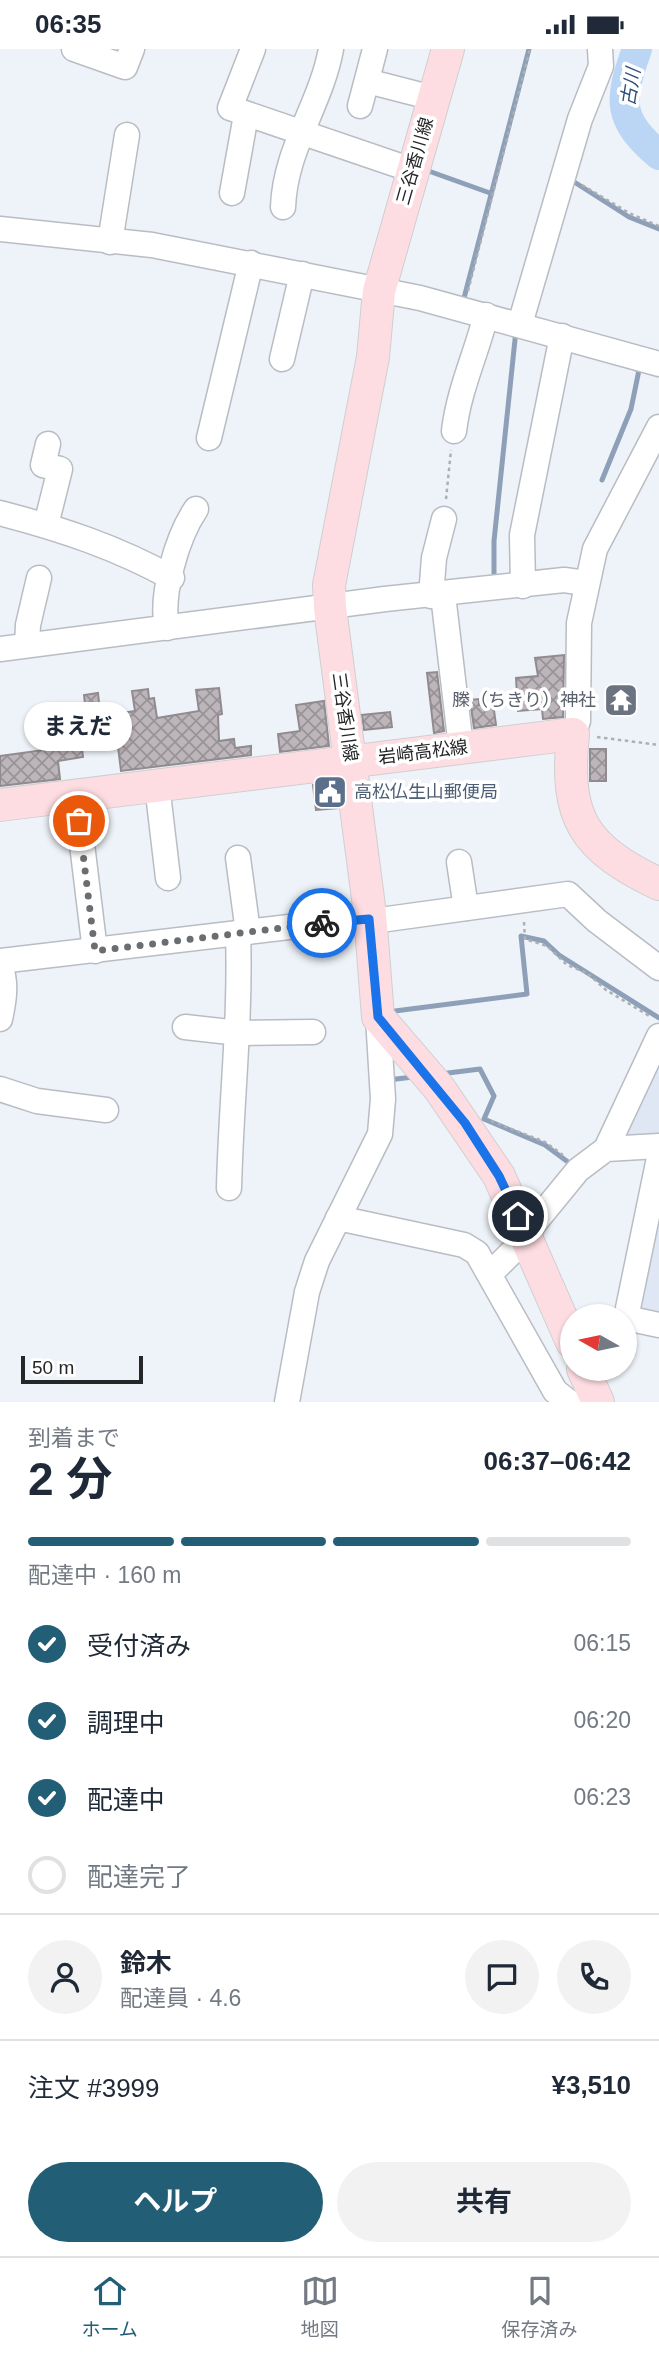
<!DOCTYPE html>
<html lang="ja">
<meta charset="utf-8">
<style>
:root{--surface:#fff;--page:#f2f2f3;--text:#1f2937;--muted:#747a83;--line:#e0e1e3;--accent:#225e76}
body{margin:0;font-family:Arial,"Noto Sans JP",sans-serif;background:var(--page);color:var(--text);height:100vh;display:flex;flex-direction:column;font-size:26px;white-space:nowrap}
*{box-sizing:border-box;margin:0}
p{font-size:23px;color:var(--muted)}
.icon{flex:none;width:38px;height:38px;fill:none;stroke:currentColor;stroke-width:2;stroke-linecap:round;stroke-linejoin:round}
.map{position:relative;height:1353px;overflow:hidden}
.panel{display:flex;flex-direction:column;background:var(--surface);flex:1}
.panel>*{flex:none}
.needle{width:46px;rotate:279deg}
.fabs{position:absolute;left:560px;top:1255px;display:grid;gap:14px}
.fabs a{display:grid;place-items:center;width:77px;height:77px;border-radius:50%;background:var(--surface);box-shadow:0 2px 5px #0004;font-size:35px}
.scale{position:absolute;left:21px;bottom:18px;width:122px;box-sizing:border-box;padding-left:7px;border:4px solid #252628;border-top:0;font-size:19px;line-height:24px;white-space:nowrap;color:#252628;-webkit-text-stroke:5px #fff;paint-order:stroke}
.pin{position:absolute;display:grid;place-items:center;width:60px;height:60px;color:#fff;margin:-30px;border:4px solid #fff;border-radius:50%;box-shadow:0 2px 7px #0007}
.courier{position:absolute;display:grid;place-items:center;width:70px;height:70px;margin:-35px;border:5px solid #1a73e8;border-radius:50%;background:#fff;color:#222;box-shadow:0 2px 9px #0007}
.bubble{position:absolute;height:49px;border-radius:24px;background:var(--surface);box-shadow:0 2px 5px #0004;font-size:23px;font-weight:700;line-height:49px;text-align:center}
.head em{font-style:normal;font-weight:700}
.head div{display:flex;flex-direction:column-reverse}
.head{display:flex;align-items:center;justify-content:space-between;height:119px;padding:0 28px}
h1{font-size:46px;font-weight:700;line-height:52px}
.bar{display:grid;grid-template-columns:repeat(4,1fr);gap:10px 7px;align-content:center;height:84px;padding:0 28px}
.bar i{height:9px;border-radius:5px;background:var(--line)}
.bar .selected{background:var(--accent)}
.bar p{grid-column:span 4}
.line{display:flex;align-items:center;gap:18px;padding:0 28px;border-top:2px solid var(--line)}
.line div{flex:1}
.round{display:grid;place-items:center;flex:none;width:74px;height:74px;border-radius:37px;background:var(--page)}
ol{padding:0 28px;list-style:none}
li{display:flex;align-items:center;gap:21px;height:77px}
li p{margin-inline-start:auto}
li .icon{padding:7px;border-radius:50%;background:var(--accent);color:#fff;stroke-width:4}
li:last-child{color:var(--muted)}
li i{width:38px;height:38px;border:4px solid var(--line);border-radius:50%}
.button{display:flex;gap:14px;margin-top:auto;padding:14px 28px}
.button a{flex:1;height:80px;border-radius:42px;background:var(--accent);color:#fff;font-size:28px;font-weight:700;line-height:80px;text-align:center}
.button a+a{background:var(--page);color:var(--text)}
.status{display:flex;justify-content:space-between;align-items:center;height:49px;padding:0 35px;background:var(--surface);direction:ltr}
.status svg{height:19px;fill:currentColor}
.menu{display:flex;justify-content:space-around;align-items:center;height:98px;border-top:2px solid var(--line);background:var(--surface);font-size:19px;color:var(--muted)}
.menu a{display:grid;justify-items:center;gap:4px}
.menu .selected{color:var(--accent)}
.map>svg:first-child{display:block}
</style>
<div class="status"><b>06:35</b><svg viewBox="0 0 49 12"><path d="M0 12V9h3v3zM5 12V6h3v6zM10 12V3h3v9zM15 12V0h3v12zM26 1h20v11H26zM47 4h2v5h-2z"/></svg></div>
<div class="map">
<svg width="659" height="1353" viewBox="0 0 659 1353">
<defs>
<pattern id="building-cross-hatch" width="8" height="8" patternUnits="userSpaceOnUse" patternTransform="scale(1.75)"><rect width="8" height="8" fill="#bcb5ba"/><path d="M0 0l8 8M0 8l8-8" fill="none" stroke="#999397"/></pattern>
</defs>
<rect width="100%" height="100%" fill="#eef3f9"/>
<g fill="#dfe7f4">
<path d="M659 1008V1090L625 1092 622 1080Z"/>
<path d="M659 1131V1268L632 1262Z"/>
</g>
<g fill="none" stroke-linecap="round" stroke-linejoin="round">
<g stroke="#8ea0b8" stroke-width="5">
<path d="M423 120 490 144"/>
<path d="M568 129 629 168 659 180"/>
<path d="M463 253 529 0"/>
<path d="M602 431 631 360 639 321 636 320"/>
<path d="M494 533V492L516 281"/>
<path d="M387 963 527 945 521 887 544 892 559 906 659 969"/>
<path d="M440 1025 480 1020 494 1047 484 1070 545 1096 572 1116"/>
<path d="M388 1031 413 1028"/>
</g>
<path stroke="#bbd5f5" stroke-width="30" d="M637 0C619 51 616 69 659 106"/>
</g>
<g fill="url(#building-cross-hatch)" stroke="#918b8f" stroke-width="2">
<path d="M564 606 563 668 543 670 542 660 518 662 516 629 538 627 535 609Z"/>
<path d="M437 623 444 682 434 684 427 624Z"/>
<path d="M219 639 222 665 218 666 219 692 234 690 235 699 251 697V706L121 722 114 665 135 662 132 642 148 640 149 650 154 649 157 669 199 662 196 641Z"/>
<path d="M98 644 100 663 86 664 84 646Z"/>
<path d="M479 650V656L493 654 496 676 474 679 470 651Z"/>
<path d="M324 652 329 697 280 703 278 685 300 682 296 656Z"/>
<path d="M390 663 392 678 364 681 362 666Z"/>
<path d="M79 675 83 708 58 712 60 730 0 737V707L44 701 42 692 62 690 60 678Z"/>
<rect x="590" y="700" width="16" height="32"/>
<path d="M334 733 338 759 316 761 313 736Z"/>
</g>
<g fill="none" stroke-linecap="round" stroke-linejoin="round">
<g stroke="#b9bdc3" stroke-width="27">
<g id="minor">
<path d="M74 0 125 18 132 0"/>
<path d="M253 0 230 59 412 121"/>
<path d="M367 32 433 49"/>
<path d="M360 57 375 0"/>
<path d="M232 144 246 66"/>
<path d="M283 158C285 100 321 55 331 0"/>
<path d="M0 180 152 196 420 249 659 315"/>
<path d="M110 193 127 86"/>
<path d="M520 275 580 70 601 17 600 0"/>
<path d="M282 310 302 225"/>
<path d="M454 382C459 340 476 306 486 266"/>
<path d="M209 389 251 214"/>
<path d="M0 464C61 480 116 498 172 529"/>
<path d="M46 476 60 420 43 416 48 395"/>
<path d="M523 537 522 486 562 287"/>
<path d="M443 546 461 698"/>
<path d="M431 547 434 509 444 470"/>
<path d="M167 579C160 546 177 488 196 460"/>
<path d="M27 596 28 576 39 529"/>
<path d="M0 600 385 550 564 531 586 534"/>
<path d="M573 685 578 672 579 574 595 500 659 378"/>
<path d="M157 736 168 829"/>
<path d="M76 746 95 902"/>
<path d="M238 809 248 883"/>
<path d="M459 813 466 859"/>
<path d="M0 912 365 869 373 872 568 845 597 872 659 919"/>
<path d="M0 917C7 933 4 952 0 970"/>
<path d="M185 978 239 984 313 983"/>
<path d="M0 1040 37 1052 106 1061"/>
<path d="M606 1100 659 987"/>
<path d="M659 1109 626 1269 659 1276"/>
<path d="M229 1139C231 1053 241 970 238 884"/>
<path d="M338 1169 464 1196 477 1204 555 1342 569 1353"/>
<path d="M490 1225 528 1187 533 1176 578 1121 606 1100 659 1097"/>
<path d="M287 1353 307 1243 317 1212 380 1085 383 1050 378 968"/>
</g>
</g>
<g stroke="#cfcfd0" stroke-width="34">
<g id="major">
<path d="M448 0 379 242 373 308 329 536 330 559 370 865 378 968 439 1039 499 1127 572 1293"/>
<path d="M0 756 573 685C564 770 584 799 659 835"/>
<path d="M583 1320 598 1353"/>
</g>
</g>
<g stroke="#acb0b5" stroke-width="2.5" stroke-dasharray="3.5 3.5" stroke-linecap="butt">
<path d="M582 136 631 165 659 177"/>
<path d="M468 242 530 0"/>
<path d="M446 450 451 401"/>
<path d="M597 688 659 696"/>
<path d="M524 873 525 890 547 897 567 916 587 924 606 941 651 968"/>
<path d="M491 1072 545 1093 563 1106"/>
</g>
<use href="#minor" stroke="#fff" stroke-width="24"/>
<use href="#major" stroke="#fddde1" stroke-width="32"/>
</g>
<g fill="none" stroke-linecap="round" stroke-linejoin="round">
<path stroke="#6b6e71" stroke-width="7" stroke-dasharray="0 12.6" d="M79 772 95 902 322 874"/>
<path stroke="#1a73e8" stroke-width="9" d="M322 874 369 870 378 968 465 1074 499 1127 518 1167"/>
</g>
<defs>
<g id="temple-square" transform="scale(1.75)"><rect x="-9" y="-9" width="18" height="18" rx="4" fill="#6b7280" stroke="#fff"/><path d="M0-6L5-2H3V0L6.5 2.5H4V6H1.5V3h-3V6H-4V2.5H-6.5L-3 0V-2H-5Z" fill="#fff"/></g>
<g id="civic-square" transform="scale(1.75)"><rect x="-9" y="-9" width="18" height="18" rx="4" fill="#5c6f8a" stroke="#fff"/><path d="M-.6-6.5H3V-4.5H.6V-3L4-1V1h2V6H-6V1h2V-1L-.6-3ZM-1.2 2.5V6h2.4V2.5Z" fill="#fff"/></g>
</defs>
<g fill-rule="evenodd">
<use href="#temple-square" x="621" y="651"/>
<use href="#civic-square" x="330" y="743"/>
</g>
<g text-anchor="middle" stroke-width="7" stroke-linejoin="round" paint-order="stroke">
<g font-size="18" fill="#252628" stroke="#fff">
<text transform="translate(415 112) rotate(-74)" y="6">三谷香川線</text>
<text transform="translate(345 668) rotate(82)" y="6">三谷香川線</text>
<text transform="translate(423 703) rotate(-7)" y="6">岩崎高松線</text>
</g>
<g font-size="18" fill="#5b616d" stroke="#fff" text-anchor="end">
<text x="596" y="657">榺（ちきり）神社</text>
</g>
<g font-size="18" fill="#4e5e75" stroke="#fff" text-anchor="start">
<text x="354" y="749">高松仏生山郵便局</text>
</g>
<g font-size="19" font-style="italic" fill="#2b4f7a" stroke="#fff">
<text transform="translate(630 38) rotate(-81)" y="7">古川</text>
</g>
</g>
</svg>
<div class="fabs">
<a><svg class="needle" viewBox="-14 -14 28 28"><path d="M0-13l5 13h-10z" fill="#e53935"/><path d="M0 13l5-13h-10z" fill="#747a83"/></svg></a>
</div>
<div class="scale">50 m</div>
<div class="pin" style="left:79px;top:772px;background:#ea580c"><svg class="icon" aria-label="bag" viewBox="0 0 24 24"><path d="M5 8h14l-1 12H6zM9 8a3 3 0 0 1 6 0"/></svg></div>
<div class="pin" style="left:518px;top:1167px;background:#1f2937"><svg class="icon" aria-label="home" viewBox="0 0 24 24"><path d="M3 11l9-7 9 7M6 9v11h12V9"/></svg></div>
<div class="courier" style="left:322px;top:874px"><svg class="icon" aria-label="bike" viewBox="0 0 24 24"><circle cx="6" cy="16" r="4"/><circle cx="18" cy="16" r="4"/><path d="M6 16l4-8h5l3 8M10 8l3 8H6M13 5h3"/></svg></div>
<div class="bubble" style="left:24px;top:653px;width:108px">まえだ</div>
</div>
<section class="panel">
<div class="head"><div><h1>2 分</h1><p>到着まで</p></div><em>06:37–06:42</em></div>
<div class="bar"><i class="selected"></i><i class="selected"></i><i class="selected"></i><i></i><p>配達中 · 160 m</p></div>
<ol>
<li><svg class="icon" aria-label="check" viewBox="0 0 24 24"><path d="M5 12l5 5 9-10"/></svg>受付済み<p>06:15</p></li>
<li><svg class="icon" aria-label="check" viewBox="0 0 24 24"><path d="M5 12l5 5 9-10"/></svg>調理中<p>06:20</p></li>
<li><svg class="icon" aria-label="check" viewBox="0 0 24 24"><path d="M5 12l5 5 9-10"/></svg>配達中<p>06:23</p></li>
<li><i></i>配達完了</li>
</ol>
<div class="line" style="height:126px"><a class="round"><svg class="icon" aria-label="person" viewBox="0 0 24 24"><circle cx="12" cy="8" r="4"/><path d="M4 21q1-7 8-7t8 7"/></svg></a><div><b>鈴木</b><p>配達員 · 4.6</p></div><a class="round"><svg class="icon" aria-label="chat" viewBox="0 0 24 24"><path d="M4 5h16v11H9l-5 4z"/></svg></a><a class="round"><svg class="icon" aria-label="phone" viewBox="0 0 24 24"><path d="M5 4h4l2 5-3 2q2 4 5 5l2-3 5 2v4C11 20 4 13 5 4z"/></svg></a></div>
<div class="line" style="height:91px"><div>注文 #3999</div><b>¥3,510</b></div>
<div class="button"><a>ヘルプ</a><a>共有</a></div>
</section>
<nav class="menu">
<a class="selected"><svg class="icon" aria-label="home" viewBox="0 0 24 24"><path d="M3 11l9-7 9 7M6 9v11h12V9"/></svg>ホーム</a>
<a><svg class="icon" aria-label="map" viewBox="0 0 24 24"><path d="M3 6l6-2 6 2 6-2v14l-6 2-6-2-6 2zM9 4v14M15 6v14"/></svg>地図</a>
<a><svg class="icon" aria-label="saved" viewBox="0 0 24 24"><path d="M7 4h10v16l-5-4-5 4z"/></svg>保存済み</a>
</nav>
